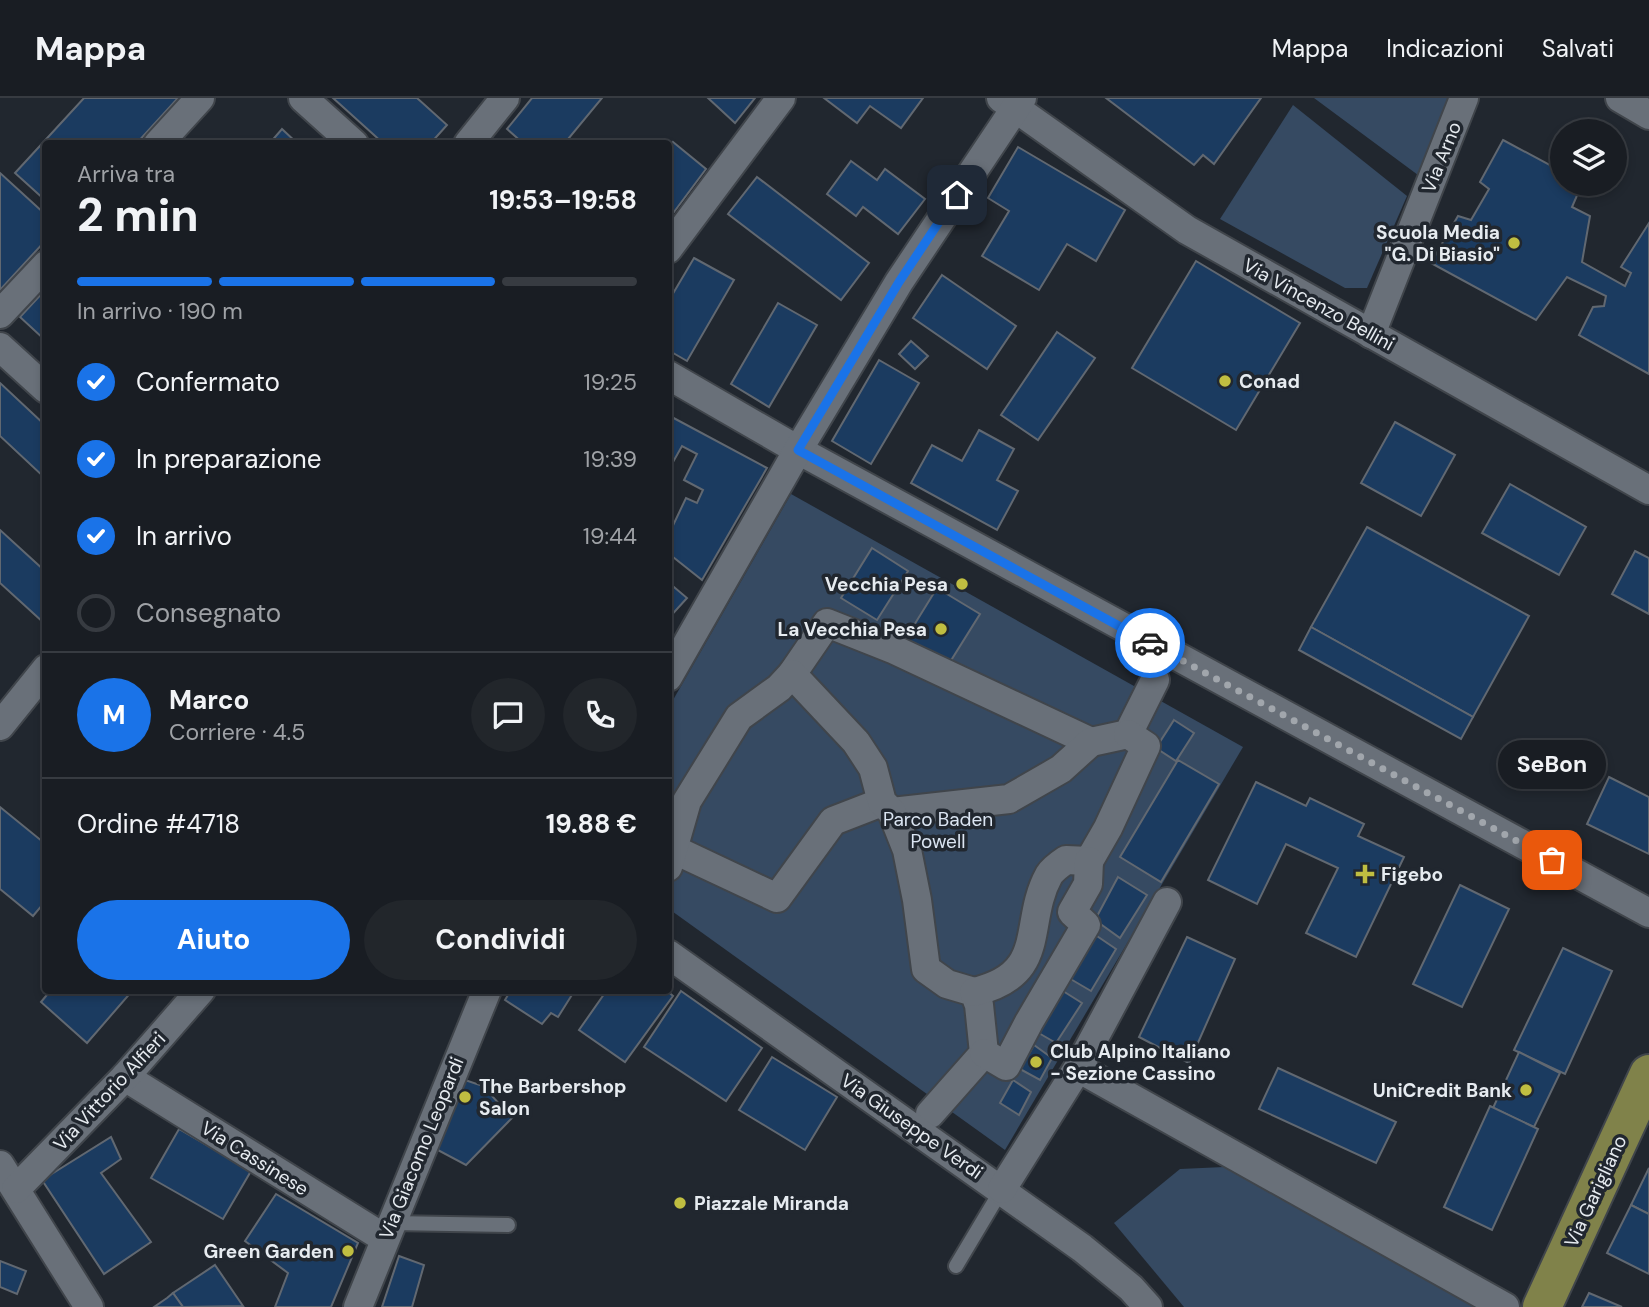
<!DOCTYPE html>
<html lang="it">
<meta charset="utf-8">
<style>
:root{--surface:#191d23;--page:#22262b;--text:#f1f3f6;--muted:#9fa2a6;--line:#373b41;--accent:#1a73e8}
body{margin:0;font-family:"DM Sans",sans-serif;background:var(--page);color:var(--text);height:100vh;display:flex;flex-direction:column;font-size:26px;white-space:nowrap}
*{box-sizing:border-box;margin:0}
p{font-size:23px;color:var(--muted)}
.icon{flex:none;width:38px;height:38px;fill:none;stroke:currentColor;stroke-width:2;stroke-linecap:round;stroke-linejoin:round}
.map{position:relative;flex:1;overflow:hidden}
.drawer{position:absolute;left:42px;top:42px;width:630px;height:854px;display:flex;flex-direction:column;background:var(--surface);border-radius:7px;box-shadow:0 4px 10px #0003,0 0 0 2px var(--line)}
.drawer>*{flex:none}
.tools{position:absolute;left:1550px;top:21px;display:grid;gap:14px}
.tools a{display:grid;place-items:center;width:77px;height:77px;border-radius:50%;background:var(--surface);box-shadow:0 4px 10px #0003,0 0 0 2px var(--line);font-size:35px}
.pin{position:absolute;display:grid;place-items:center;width:60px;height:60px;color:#fff;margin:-30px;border-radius:14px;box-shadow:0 4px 10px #0006}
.courier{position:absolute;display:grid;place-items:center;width:70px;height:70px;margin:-35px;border:5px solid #1a73e8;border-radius:50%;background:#fff;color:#222;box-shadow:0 2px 9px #0007}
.bubble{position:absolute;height:49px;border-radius:24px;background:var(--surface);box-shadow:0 4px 10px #0003,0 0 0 2px var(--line);font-size:23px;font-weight:700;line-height:49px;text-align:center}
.headline em{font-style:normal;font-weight:700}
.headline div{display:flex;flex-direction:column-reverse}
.headline{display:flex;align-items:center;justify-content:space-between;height:119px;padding:0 35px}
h1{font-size:46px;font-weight:700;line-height:52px}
.bar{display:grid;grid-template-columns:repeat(4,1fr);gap:10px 7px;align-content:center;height:84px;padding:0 35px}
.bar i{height:9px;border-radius:5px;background:var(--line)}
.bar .selected{background:var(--accent)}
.bar p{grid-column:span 4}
.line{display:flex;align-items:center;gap:18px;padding:0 35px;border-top:2px solid var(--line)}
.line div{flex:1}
.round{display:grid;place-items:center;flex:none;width:74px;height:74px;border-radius:37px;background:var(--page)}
ol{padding:0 35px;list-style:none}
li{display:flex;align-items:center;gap:21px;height:77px}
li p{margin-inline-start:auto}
li .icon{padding:7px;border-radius:50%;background:var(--accent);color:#fff;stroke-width:4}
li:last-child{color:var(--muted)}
li i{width:38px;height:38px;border:4px solid var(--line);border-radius:50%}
.button{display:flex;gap:14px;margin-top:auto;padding:14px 35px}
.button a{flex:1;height:80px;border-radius:42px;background:var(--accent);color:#fff;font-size:28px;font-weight:700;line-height:80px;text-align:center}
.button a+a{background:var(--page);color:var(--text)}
header{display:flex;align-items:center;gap:42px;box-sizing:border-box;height:98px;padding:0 35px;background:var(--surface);border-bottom:2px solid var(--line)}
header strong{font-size:33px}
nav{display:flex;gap:38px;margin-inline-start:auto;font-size:24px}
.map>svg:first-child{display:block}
</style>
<header>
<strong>Mappa</strong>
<nav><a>Mappa</a><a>Indicazioni</a><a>Salvati</a></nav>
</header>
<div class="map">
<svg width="1649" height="1209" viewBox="0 0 1649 1209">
<rect width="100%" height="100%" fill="#21272f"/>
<g fill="#364a62">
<path d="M1314 0H1451L1418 77Z"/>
<path d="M1293 7 1407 98 1367 190H1345L1220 121Z"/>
<path d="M791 396 1243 649 1005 1052 669 811V609Z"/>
<path d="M1224 1069 1478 1209H1184L1114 1125 1180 1071Z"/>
</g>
<g fill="#1b3b60" stroke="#616871" stroke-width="2">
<path d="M84 0H178L136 46H46V103L15 75Z"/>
<path d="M333 0H417L447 27 430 46H384Z"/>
<path d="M532 0H602L564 46H524L507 31Z"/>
<path d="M708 0H755L735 25Z"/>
<path d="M824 0H923L901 30 870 8 857 25Z"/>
<path d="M1106 0H1261L1214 66 1203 57 1194 67Z"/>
<path d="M282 31 298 46H269Z"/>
<path d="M1503 42 1563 74V86H1582L1572 109 1590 118 1582 164 1625 188 1631 175 1621 169 1649 125V276L1579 237 1593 209 1604 208 1606 198 1567 179 1536 222 1431 165 1458 118 1471 122 1489 91 1480 84Z"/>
<path d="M673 44 706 71 668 122V50Z"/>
<path d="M1018 49 1125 112 1096 163 1067 146 1039 192 982 158 1009 113 988 100Z"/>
<path d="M851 63 877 82 885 71 925 101 898 136 863 109 856 118 827 96Z"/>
<path d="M0 75 46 117V142L0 192Z"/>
<path d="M757 79 869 165 841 202 728 116Z"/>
<path d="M694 160 734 182 687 263 668 252V204Z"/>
<path d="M1196 163 1300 225 1236 332 1132 270Z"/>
<path d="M942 177 1016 228 987 271 913 220Z"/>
<path d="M46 191V243L20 219Z"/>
<path d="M778 205 817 227 769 309 731 286Z"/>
<path d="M1057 234 1095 260 1038 342 1001 317Z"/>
<path d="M911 243 928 258 915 271 899 256Z"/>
<path d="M879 262 919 285 871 366 832 343Z"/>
<path d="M0 285 46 328V381L0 338Z"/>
<path d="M668 317 767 370 702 482 668 455V438L686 400 697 405 703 392 684 382 697 356 682 348 668 373Z"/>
<path d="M1395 324 1455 357 1421 418 1361 385Z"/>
<path d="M979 332 1014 351 997 382 1018 393 997 432 911 385 932 347 962 363Z"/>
<path d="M1510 386 1586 429 1559 477 1482 435Z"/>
<path d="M1367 429 1529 518 1473 619 1311 529Z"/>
<path d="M0 432 46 474 44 525 0 485Z"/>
<path d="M872 450 908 473 877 522 841 500Z"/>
<path d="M1635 453 1649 460V516L1612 496Z"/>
<path d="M668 484 687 500 668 521Z"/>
<path d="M937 490 980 516 945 572 903 545Z"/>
<path d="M1311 529 1473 619 1461 641 1299 552Z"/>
<path d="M1174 622 1194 635 1176 663 1156 650Z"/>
<path d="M1178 662 1219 686 1161 784 1120 759Z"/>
<path d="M1609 679 1649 699V756L1587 726Z"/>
<path d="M1256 684 1306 708 1310 700 1364 726 1358 738 1404 759 1356 859 1306 835 1338 770 1286 746 1257 806 1208 782Z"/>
<path d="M0 709 43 744 46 741V808L43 806 33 818 0 791Z"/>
<path d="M1118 779 1147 797 1120 840 1095 822Z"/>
<path d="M1460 787 1509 811 1462 909 1413 886Z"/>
<path d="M1088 832 1116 851 1091 893 1062 876Z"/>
<path d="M1187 839 1235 861 1189 965 1139 939Z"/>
<path d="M1563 850 1612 873 1565 976 1514 952Z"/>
<path d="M1055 888 1082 905 1056 945 1030 930Z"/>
<path d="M51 892H133L87 945 41 904Z"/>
<path d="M511 892H575L558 919 551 915 542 926 505 902Z"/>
<path d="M607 892H666L673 898 625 964 579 932Z"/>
<path d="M681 893 762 950 726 1003 644 949Z"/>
<path d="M1034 947 1052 960 1040 982 1020 971Z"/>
<path d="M1519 954 1560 975 1534 1029 1493 1010Z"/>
<path d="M772 959 837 999 805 1052 739 1012Z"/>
<path d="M1278 970 1396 1024 1376 1065 1259 1011Z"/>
<path d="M462 981 483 988 512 1020 466 1067 434 1050Z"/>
<path d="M1013 982 1031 994 1019 1017 1000 1005Z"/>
<path d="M1490 1008 1538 1031 1492 1132 1444 1109Z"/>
<path d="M179 1031 251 1073 223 1121 151 1080Z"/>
<path d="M111 1039 121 1061 101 1075 151 1144 104 1176 42 1082Z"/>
<path d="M1649 1070V1116L1631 1107Z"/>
<path d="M276 1096 358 1145 331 1209H275L288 1175 245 1143Z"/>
<path d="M1631 1107 1649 1116V1176L1607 1155Z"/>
<path d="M399 1158 424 1167 412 1209H382Z"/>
<path d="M0 1163 26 1173 17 1196 0 1189Z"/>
<path d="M215 1167 243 1208 183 1209 173 1195Z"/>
<path d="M173 1195 183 1209H154L167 1200Z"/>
<path d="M1589 1195 1622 1209H1582Z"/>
</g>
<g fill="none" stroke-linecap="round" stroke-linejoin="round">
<g stroke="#40454b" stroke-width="18">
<g id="lane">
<path d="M391 1125 508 1127"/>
<path d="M956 1168 1002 1091"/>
</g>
</g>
<g stroke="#40454b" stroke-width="32">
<g id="street">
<path d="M303 0 354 46"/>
<path d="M1001 0 1187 132 1649 392"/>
<path d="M1620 0 1649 17"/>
<path d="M158 46 200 0"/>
<path d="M468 46 505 0"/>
<path d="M668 151 781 0"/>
<path d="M0 216 46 167"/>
<path d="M1371 236 1464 0"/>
<path d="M0 249 46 291"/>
<path d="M668 277 798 352 1649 815"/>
<path d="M792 576 827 525 895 552 1091 644"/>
<path d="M668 579 798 352 899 184 1022 0"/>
<path d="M0 628 46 571"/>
<path d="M892 714 1009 701 1061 671 1091 644 1128 636 1155 582"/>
<path d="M675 752 777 800 833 723 882 704"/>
<path d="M668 769 687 703 739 619 779 590 792 576 856 644 873 670 882 704 892 714 907 752 917 802 926 871 947 886 974 894 979 907 984 955 930 1016"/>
<path d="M668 856 1082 1150 1131 1190 1148 1209"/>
<path d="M974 894C1050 876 1022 826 1049 777 1053 771 1060 766 1066 762L1089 763 1108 730 1146 648 1128 636"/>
<path d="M984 955 1006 968 1029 924 1086 827 1072 814 1088 786 1089 763"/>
<path d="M1078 970 1505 1209"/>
<path d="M125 979 384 1140"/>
<path d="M0 1067 89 1209"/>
<path d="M16 1091 125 979 201 892"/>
<path d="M1002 1091 1078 970 1167 804"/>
<path d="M358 1209 487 892"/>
</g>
</g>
<g stroke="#40454b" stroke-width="42">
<path id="primary" d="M1542 1209 1649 976"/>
</g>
<use href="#lane" stroke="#697079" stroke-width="14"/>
<use href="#street" stroke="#697079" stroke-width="28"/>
<use href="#primary" stroke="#80824a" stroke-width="38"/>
</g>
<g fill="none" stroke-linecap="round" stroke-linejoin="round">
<path stroke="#a1a6ac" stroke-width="7" stroke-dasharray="0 12.6" d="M1150 545 1552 762"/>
<path stroke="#1a73e8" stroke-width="9" d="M957 97 899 184 798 352 1150 545"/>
</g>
<g fill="#c0be41" stroke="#21272f" stroke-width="2.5">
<circle cx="1514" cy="145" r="7"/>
<circle cx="1225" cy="283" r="7"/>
<circle cx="962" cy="486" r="7"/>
<circle cx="941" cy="531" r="7"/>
<path d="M1361.5 765.5h7v7h7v7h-7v7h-7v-7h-7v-7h7z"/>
<circle cx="1036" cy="964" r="7"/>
<circle cx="1526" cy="992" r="7"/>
<circle cx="465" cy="999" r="7"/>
<circle cx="680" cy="1105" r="7"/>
<circle cx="348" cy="1153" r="7"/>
</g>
<g text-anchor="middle" stroke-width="7" stroke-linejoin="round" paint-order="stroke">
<g font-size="19" fill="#e6ebf0" stroke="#21272f">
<text transform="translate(1441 59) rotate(-68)" y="7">Via Arno</text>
<text transform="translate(1319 206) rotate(29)" y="7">Via Vincenzo Bellini</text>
<text transform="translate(109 993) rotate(-47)" y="7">Via Vittorio Alfieri</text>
<text transform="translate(912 1028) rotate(35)" y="7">Via Giuseppe Verdi</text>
<text transform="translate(421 1050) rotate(-68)" y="7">Via Giacomo Leopardi</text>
<text transform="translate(255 1060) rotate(32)" y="7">Via Cassinese</text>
<text transform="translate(1595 1093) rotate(-65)" y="7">Via Garigliano</text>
</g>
<g font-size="19" font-weight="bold" fill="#e6ebf0" stroke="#21272f" text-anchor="end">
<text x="1500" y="141">Scuola Media<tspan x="1500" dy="22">"G. Di Biasio"</tspan></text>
<text x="1239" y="290" text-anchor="start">Conad</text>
<text x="948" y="493">Vecchia Pesa</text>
<text x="927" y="538">La Vecchia Pesa</text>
<text x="1381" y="783" text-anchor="start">Figebo</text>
<text x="1050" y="960" text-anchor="start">Club Alpino Italiano<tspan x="1050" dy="22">- Sezione Cassino</tspan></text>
<text x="479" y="995" text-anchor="start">The Barbershop<tspan x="479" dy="22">Salon</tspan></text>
<text x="1512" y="999">UniCredit Bank</text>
<text x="694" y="1112" text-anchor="start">Piazzale Miranda</text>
<text x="334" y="1160">Green Garden</text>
</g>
<g font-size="19" fill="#dbe5f2" stroke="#21272f">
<text x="938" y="728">Parco Baden<tspan x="938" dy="22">Powell</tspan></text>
</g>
</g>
</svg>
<div class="tools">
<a><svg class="icon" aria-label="layers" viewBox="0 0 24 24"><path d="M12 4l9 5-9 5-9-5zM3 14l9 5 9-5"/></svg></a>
</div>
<div class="pin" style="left:1552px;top:762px;background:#ea580c"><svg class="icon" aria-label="bag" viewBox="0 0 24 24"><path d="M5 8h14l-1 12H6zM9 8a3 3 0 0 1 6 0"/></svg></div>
<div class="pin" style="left:957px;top:97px;background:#1f2937"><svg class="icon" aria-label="home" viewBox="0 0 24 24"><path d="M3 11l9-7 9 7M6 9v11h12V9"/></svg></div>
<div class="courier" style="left:1150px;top:545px"><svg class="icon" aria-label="car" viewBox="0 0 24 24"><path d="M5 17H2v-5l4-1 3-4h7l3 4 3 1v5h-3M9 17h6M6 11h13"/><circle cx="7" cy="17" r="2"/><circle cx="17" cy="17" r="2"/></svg></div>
<div class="bubble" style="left:1498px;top:642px;width:108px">SeBon</div>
<section class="drawer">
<div class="headline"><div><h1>2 min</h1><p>Arriva tra</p></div><em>19:53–19:58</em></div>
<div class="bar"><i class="selected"></i><i class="selected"></i><i class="selected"></i><i></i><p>In arrivo · 190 m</p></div>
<ol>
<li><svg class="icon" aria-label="check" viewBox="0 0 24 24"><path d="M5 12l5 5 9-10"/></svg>Confermato<p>19:25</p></li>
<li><svg class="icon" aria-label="check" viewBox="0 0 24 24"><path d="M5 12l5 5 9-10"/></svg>In preparazione<p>19:39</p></li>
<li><svg class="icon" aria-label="check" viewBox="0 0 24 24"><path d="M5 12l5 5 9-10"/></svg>In arrivo<p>19:44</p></li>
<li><i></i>Consegnato</li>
</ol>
<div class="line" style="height:126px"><b class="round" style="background:var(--accent);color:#fff">M</b><div><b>Marco</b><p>Corriere · 4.5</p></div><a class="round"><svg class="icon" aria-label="chat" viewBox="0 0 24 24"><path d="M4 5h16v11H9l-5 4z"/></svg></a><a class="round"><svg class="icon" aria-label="phone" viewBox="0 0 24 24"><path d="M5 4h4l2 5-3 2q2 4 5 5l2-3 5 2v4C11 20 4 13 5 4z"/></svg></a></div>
<div class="line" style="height:91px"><div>Ordine #4718</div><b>19.88 €</b></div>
<div class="button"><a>Aiuto</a><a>Condividi</a></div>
</section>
</div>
